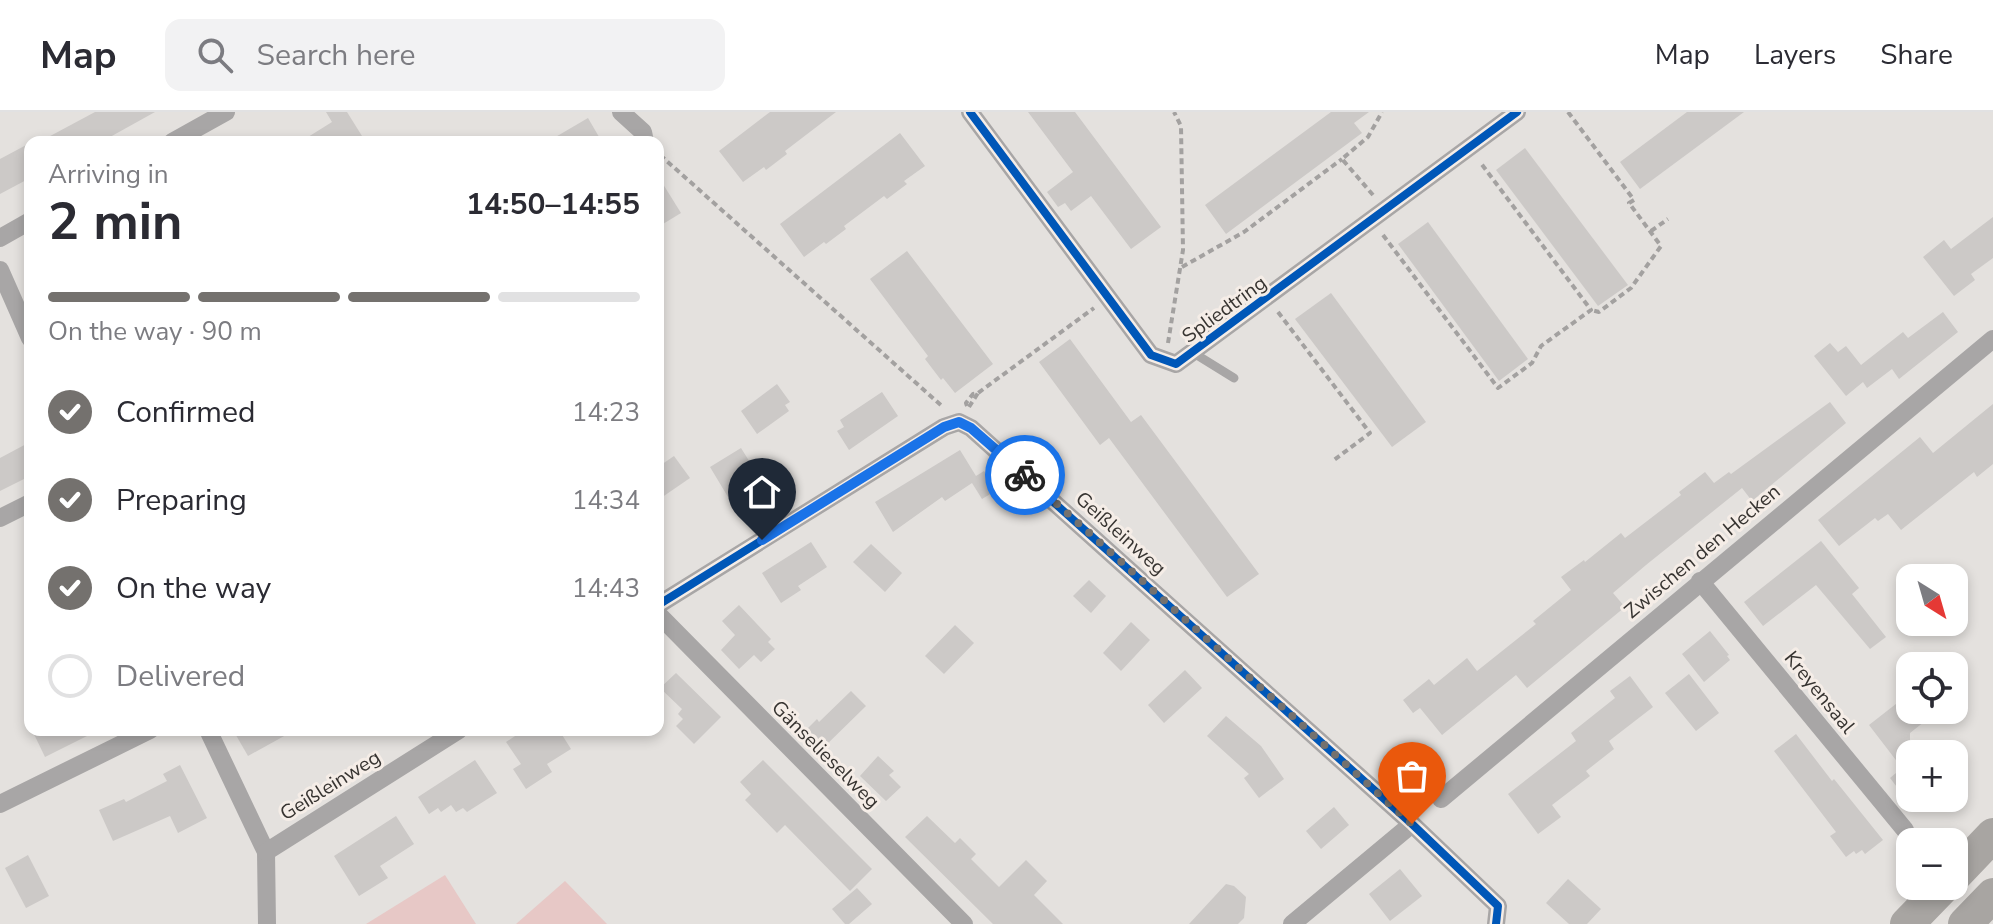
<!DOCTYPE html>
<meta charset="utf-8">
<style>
:root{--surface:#fff;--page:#f2f2f3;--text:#2b2b33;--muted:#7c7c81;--line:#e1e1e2;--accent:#74716e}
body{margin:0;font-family:"Nunito Sans",sans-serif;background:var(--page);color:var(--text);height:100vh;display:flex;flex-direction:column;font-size:30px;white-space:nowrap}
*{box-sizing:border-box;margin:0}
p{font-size:26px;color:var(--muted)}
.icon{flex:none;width:44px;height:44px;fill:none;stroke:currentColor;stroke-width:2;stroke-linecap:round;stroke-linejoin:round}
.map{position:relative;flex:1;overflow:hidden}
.details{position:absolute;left:24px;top:24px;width:640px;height:600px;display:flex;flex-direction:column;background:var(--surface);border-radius:16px;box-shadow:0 4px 12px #0003}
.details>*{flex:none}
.needle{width:52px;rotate:143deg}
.fabs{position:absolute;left:1896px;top:452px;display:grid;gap:16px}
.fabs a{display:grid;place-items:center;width:72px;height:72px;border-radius:16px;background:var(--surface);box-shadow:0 4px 12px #0003;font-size:40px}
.pin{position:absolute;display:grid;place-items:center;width:68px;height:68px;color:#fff;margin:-82px -34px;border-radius:50% 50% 50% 0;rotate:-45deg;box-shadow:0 0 8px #0007}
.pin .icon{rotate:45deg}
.courier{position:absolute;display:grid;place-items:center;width:80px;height:80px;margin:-40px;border:6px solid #1a73e8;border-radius:50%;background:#fff;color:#222;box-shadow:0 2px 10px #0007}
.overview em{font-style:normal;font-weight:700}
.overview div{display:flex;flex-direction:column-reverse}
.overview{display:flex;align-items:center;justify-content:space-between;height:136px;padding:0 24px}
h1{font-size:52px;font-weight:700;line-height:60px}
.bar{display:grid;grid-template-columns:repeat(4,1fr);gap:12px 8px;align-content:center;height:96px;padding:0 24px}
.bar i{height:10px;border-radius:6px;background:var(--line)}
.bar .active{background:var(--accent)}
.bar p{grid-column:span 4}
ol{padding:0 24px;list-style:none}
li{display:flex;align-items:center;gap:24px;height:88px}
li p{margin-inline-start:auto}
li .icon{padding:8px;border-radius:50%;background:var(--accent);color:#fff;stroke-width:4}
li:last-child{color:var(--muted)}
li i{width:44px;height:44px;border:4px solid var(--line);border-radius:50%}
header{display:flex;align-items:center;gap:48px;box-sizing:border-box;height:112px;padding:0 40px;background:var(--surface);border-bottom:2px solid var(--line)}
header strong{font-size:38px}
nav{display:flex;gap:44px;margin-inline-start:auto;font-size:28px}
.search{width:560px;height:72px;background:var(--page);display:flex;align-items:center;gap:20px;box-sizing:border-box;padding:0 28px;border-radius:16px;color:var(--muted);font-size:30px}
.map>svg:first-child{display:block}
</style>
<header>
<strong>Map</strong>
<div class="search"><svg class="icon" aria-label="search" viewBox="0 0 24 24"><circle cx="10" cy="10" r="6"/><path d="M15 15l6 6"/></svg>Search here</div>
<nav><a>Map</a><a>Layers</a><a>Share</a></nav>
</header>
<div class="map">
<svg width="1993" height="812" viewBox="0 0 1993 812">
<rect width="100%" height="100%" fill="#e4e1de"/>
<g fill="#e7c8c6">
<path d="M445 763 476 812H366Z"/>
<path d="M565 769 607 812H516Z"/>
</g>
<g fill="#ccc9c7">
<path d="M95 0H155L101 30H39Z"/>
<path d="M326 0H347L362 24 353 30H300L332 10Z"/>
<path d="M770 0H836L785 39 787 42 766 58 764 55 743 70 719 39Z"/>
<path d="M1028 0H1075L1161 115 1131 137 1091 84 1071 99 1065 91 1058 95 1047 80 1073 60Z"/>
<path d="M1331 0H1369L1354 11 1362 21 1226 122 1205 93Z"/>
<path d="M1687 0H1744L1640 77 1620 50Z"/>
<path d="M588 6 602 30H547Z"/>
<path d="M900 21 925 54 904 69 907 72 887 87 884 84 844 114 846 117 826 132 824 130 804 145 780 112Z"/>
<path d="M30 31V66L0 82V47Z"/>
<path d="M1525 36 1628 173 1598 194 1496 58Z"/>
<path d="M658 64 681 101 658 115Z"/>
<path d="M1993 105V146L1971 162 1975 168 1954 184 1923 145 1944 128 1951 137Z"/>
<path d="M1428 110 1528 247 1499 269 1398 132Z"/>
<path d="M907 139 993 252 955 281 943 266 941 268 925 247 928 244 870 167Z"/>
<path d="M1331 181 1426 310 1392 335 1295 207Z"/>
<path d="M1943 200 1958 220 1899 267 1892 257 1867 276 1863 270 1846 284 1814 244 1830 231 1838 240 1846 234 1861 253 1903 220 1908 226Z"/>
<path d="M1070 227 1131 310 1141 303 1259 462 1227 485 1109 326 1100 333 1039 250Z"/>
<path d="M777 272 790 290 785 293 789 299 757 322 741 299Z"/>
<path d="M882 280 898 304 849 338 837 319 844 315 840 308Z"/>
<path d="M1830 290 1846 311 1752 389 1742 376 1646 453 1613 481 1625 495 1527 576 1516 563 1442 623 1420 596 1413 601 1403 588 1429 567 1434 573 1467 546 1477 559 1536 512 1533 509 1571 478 1561 465 1584 448 1585 450 1621 421 1625 426 1681 383 1679 380 1705 360 1714 371 1729 360 1731 362Z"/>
<path d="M1993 292V352L1977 365 1974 360 1901 418 1888 402 1878 409 1875 406 1839 434 1818 408 1920 325 1933 341Z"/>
<path d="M30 330V364L0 379V346Z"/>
<path d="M741 336 771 384 749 399 737 380 728 385 710 355Z"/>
<path d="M960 338 976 364 984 359 997 378 982 387 972 371 945 389 942 385 893 420 875 390Z"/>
<path d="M674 344 690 366 658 388V355Z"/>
<path d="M1821 429 1859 476 1852 482 1886 525 1870 537 1816 473 1763 514 1744 490Z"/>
<path d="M811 430 827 455 798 474 801 478 781 491 762 461Z"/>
<path d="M871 432 902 461 885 480 853 450Z"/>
<path d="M1089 468 1106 484 1091 501 1073 484Z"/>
<path d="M739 493 771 527 768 530 775 537 761 550 754 543 739 557 721 538 735 523 722 509Z"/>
<path d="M1131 510 1150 528 1121 559 1103 541Z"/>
<path d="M955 513 974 531 944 562 925 544Z"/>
<path d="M1710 519 1729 543 1727 544 1730 548 1704 570 1682 542Z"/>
<path d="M1185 558 1202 576 1164 611 1148 593Z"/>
<path d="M676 561 721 605 694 632 676 614 683 607 678 602 682 597 660 576Z"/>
<path d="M1689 562 1719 601 1696 619 1665 581Z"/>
<path d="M1630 564 1653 595 1609 629 1614 637 1586 659 1590 664 1552 693 1561 705 1538 722 1508 682 1576 629 1571 621 1615 586 1610 579Z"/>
<path d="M851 579 866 594 820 639 803 621 817 607 819 610Z"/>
<path d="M1910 581V598H1939L1910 621V692L1890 666 1902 656 1869 613Z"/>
<path d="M1226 604 1261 634 1284 667 1259 686 1244 666 1249 662 1207 624Z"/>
<path d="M32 618H99L45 645Z"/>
<path d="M233 618H295L248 644Z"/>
<path d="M524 618H559L571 637 547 652 552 660 526 677 513 657 521 652 506 630Z"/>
<path d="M1796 622 1832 669 1834 667 1883 728 1865 742 1862 738 1856 742 1854 739 1846 745 1830 724 1836 720 1774 639Z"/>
<path d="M878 644 894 659 889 663 901 675 886 689 860 664Z"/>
<path d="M475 648 497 681 467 700 463 696 456 700 451 693 441 700 438 696 429 702 418 685Z"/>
<path d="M763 648 872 757 850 779 785 713 777 721 745 688 751 682 740 670Z"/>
<path d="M180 653 207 706 178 721 170 704 113 729 99 698 124 687 126 690 167 669 163 662Z"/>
<path d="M1334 695 1349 713 1321 737 1306 719Z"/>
<path d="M396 704 414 732 380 754 388 766 359 784 334 744Z"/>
<path d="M927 704 955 731 960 726 976 742 971 747 999 775 1026 748 1047 769 1034 783 1063 812H993L905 725Z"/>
<path d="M28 743 49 784 26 796 5 756Z"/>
<path d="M1400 757 1422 784 1390 809 1369 782Z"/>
<path d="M1568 767 1601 797 1587 812H1569L1546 791Z"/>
<path d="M1226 772 1234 774 1246 785 1244 806 1238 812H1189Z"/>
<path d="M857 776 872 792 849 812H845L832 797Z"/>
</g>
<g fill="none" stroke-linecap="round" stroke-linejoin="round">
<g stroke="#a3a1a0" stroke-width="4" stroke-dasharray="6 4" stroke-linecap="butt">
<path d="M1568 0 1634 88 1629 91 1661 134 1631 176 1599 200 1591 198"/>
<path d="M660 43 943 295"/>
<path d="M1373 83 1342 47 1368 25 1382 0"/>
<path d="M1651 119 1668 107"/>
<path d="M1383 123 1498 276 1532 251 1541 234 1591 198 1480 50"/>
<path d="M1182 155 1244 120 1342 47"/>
<path d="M1278 200 1370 321 1334 348"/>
<path d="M1168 231 1183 138 1181 14 1174 0"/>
<path d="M967 294 966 291 973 282 978 281 1094 196"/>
<path d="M969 295 978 281"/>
</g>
<path stroke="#a8a6a6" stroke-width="9" d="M1192 240 1234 266"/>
<g stroke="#a8a6a6" stroke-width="18">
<path d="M621 0 643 20 645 30"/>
<path d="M970 0 1151 243 1176 252 1517 0"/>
<path d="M172 30 226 0"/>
<path d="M0 126 30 109"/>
<path d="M0 158 30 226"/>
<path d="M0 406 30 391"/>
<path d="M1700 469 1905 718"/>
<path d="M658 493 944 315 959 310 971 316 1412 712 1498 794 1496 812"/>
<path d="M658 502 964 812"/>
<path d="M208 618 266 740 267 812"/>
<path d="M1441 687 1993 227"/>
<path d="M0 692 150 618"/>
<path d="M266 740 459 618"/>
<path d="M1292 812 1412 712"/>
</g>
<g stroke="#a8a5a2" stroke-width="34">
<path d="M1954 764 1993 723"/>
<path d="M1907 812 1944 774"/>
<path d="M1965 812 1993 783"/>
</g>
<g stroke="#f5ede7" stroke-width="13">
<g id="cycleway">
<path d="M970 0 1151 243 1176 252 1517 0"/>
<path d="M658 493 944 315 959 310 971 316 1412 712 1498 794 1496 812"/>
</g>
</g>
<use href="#cycleway" stroke="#0057b8" stroke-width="8"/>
</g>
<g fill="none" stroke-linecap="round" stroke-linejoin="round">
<path stroke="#74716e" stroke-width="8" stroke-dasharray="0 14.4" d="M1025 363 1412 712"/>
<path stroke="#1a73e8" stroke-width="10" d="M762 428 944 315 959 310 971 316 1025 363"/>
</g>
<g text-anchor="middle" stroke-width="6" stroke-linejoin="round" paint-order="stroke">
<g font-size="20" fill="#373431" stroke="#f5ede7">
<text transform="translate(1224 197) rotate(-36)" y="7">Spliedtring</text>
<text transform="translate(1121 421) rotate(42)" y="7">Geißleinweg</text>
<text transform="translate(1702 439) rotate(-40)" y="7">Zwischen den Hecken</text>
<text transform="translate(1820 580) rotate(51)" y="7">Kreyensaal</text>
<text transform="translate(826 642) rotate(45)" y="7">Gänselieselweg</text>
<text transform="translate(330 673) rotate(-32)" y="7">Geißleinweg</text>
</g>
</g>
</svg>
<div class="fabs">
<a><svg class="needle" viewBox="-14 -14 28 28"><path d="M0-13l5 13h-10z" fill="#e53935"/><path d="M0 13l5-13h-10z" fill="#7c7c81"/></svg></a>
<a><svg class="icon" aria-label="locate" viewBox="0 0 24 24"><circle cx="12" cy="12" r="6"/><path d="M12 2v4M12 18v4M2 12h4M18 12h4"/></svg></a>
<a>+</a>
<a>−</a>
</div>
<div class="pin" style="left:1412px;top:712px;background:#ea580c"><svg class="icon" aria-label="bag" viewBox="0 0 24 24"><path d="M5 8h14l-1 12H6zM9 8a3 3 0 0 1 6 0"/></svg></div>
<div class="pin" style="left:762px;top:428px;background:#1f2937"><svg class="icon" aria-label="home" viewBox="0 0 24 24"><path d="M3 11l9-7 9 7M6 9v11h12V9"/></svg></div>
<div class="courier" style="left:1025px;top:363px"><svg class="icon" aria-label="bike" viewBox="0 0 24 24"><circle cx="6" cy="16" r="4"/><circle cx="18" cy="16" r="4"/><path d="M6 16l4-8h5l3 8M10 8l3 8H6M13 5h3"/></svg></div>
<section class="details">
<div class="overview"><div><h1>2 min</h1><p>Arriving in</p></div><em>14:50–14:55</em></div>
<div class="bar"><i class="active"></i><i class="active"></i><i class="active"></i><i></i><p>On the way · 90 m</p></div>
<ol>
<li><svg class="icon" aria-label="check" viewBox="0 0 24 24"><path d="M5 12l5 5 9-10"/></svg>Confirmed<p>14:23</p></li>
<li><svg class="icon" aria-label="check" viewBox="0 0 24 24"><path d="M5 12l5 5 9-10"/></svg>Preparing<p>14:34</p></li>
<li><svg class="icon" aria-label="check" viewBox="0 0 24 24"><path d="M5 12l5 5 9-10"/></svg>On the way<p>14:43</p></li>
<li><i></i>Delivered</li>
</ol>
</section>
</div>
